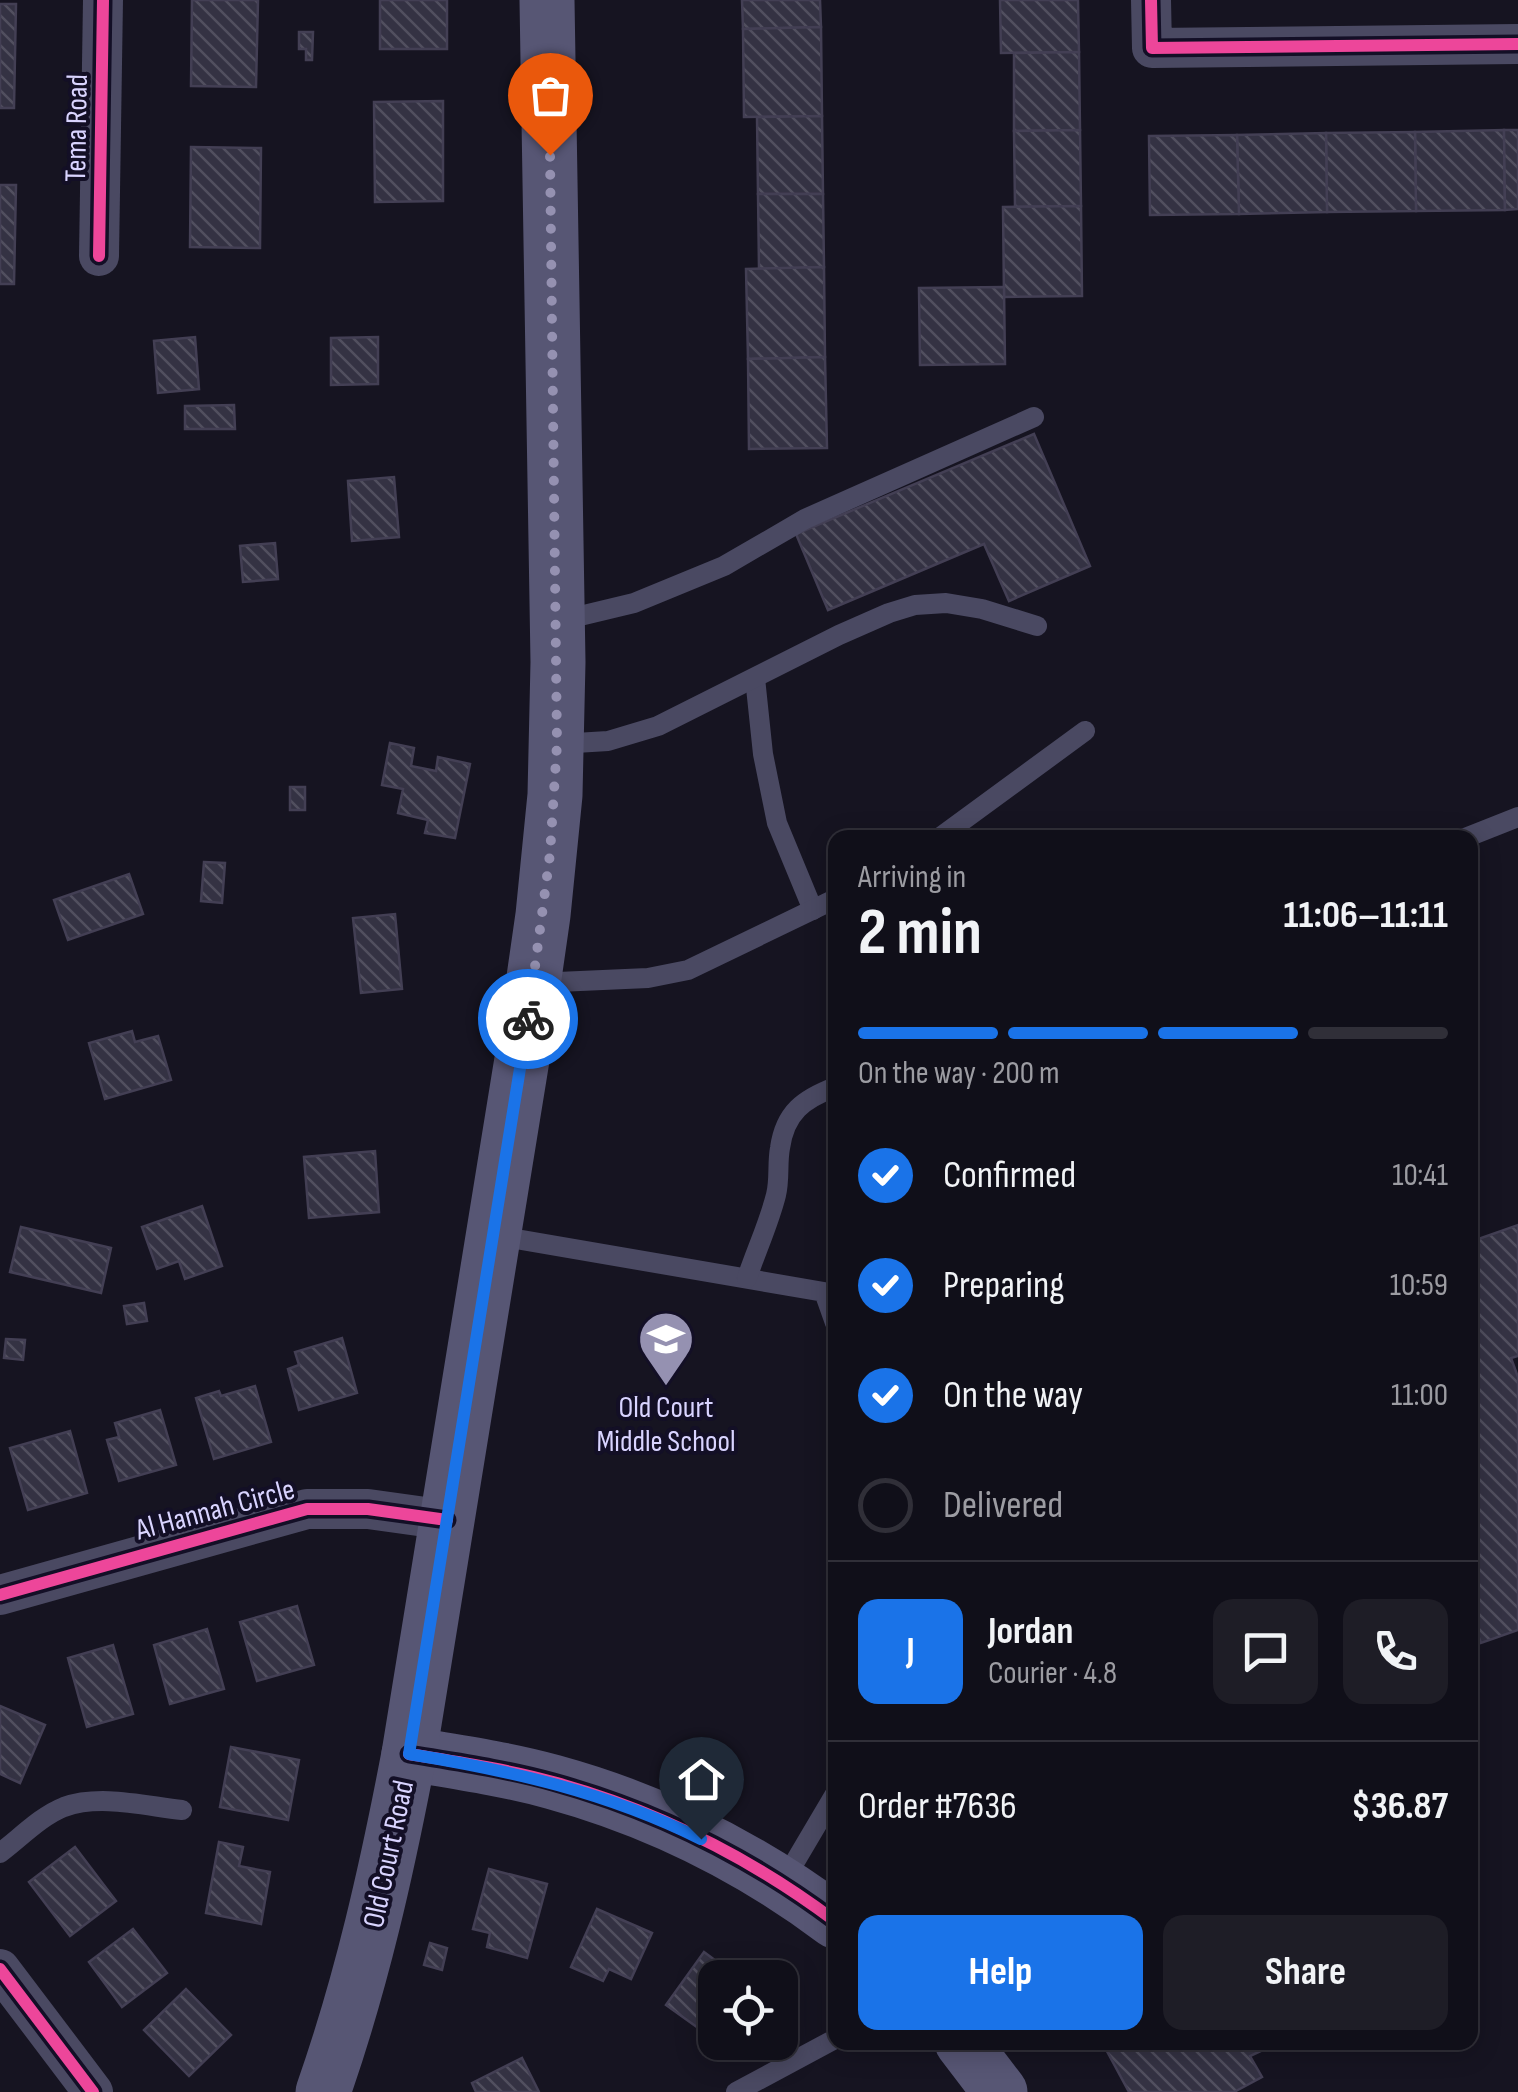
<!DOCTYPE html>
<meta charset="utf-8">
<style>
:root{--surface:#100f19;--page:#1e1d26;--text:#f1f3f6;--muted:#9c9ca2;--line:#302f38;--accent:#1a73e8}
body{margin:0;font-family:"Sofia Sans Condensed",sans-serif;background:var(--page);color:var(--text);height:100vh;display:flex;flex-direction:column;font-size:38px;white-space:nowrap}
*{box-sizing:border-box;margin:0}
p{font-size:32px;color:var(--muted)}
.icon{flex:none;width:55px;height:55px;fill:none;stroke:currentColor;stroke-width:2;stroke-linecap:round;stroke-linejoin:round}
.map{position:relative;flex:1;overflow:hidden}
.drawer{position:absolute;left:828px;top:830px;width:650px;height:1220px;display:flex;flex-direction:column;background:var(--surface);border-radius:20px;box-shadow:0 5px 25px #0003,0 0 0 2px var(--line)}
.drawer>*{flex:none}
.controls{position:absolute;left:698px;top:1960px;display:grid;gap:20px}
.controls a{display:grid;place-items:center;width:100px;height:100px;border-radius:20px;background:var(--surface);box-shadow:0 5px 25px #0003,0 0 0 2px var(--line);font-size:50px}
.pin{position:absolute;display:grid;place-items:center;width:85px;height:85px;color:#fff;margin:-102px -42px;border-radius:50% 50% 50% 0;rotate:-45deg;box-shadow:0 0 10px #0007}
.pin .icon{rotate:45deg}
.courier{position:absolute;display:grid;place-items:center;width:100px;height:100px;margin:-50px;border:8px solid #1a73e8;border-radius:50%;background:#fff;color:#222;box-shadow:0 2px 12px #0007}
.headline em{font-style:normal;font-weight:700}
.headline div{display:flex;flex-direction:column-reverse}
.headline{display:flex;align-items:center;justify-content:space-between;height:170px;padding:0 30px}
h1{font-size:65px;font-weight:700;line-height:75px}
.bar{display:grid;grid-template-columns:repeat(4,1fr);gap:15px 10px;align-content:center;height:120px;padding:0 30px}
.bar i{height:12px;border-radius:8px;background:var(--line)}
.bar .active{background:var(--accent)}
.bar p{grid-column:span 4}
.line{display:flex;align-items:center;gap:25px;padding:0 30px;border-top:2px solid var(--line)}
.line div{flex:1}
.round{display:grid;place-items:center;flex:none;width:105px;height:105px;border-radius:20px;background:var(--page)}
ol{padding:0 30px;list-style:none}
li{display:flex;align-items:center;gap:30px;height:110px}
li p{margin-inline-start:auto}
li .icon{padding:10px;border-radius:50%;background:var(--accent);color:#fff;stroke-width:4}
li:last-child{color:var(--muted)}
li i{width:55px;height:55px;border:5px solid var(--line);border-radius:50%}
.action{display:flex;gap:20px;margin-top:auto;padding:20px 30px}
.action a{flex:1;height:115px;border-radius:20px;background:var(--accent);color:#fff;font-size:40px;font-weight:700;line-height:115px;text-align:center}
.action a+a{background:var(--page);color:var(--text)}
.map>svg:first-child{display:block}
</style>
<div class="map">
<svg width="1518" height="2092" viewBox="0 0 1518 2092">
<defs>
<pattern id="building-back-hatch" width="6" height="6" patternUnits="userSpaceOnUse" patternTransform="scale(2.5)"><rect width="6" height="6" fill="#343243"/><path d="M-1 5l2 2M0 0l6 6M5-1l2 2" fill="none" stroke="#514f5f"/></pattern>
</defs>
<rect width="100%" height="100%" fill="#161421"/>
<g fill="url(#building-back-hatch)" stroke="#433f54" stroke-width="2.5">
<path d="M192 0H258L256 87 191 86Z"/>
<rect x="380" y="0" width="67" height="49"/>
<path d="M742 0H820L821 27 743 29Z"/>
<path d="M1000 0H1078L1079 52 1001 53Z"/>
<path d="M0 4H16L14 108H0Z"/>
<path d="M821 27 822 116 744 117 743 29Z"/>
<path d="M299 32H313L312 60H306V49H299Z"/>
<path d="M1079 52 1080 130 1014 131V53Z"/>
<path d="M443 101V201L375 202 374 102Z"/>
<path d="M822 116 823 194H758L757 117Z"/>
<path d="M1080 130 1081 206 1015 207 1014 131Z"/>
<path d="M1504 130 1505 210 1416 211 1415 132Z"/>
<path d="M1504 130H1518V209L1505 210Z"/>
<path d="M1415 132 1416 211 1327 212 1326 133Z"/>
<path d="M1326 133 1327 212 1239 214 1237 135Z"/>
<path d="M1237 135 1239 214 1150 215 1149 136Z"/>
<path d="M191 147 261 148 260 248 190 247Z"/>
<path d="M0 185H16L14 284H0Z"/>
<path d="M758 194H823L824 267 759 269Z"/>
<path d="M1081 206 1082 296 1004 297 1003 207Z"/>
<path d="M824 267 825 357 748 359 746 269Z"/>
<path d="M1004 287 1005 364 920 365 919 288Z"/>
<path d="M195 337 199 389 158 393 154 341Z"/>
<path d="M378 337V384L331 385V338Z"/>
<path d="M825 357 827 448 749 449 748 359Z"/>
<path d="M234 405 235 429H185V406Z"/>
<path d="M1034 434 1090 566 1009 601 984 544 828 610 796 534Z"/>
<path d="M394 477 399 537 352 541 348 481Z"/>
<path d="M275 543 278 579 243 582 240 546Z"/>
<path d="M390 743 414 748 411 766 436 771 438 757 470 764 455 838 425 833 428 820 398 813 403 789 382 785Z"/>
<rect x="290" y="787" width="15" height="23"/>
<path d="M204 862 225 863 222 903 201 901Z"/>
<path d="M129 874 143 914 68 940 54 900Z"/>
<path d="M395 914 402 989 361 993 353 918Z"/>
<path d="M132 1031 135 1042 158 1036 171 1080 105 1099 89 1043Z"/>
<path d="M375 1151 379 1212 309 1218 304 1157Z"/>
<path d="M202 1206 222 1266 185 1279 179 1261 157 1269 142 1227Z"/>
<path d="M1518 1225V1356L1511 1358 1518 1377V1630L1481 1643 1470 1614V1242Z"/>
<path d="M21 1227 111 1248 101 1293 10 1272Z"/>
<path d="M144 1303 147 1321 127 1324 124 1306Z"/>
<path d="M342 1338 357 1393 299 1410 288 1369 299 1365 295 1352Z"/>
<path d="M6 1339 25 1340 23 1360 4 1358Z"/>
<path d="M255 1386 271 1442 214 1459 196 1398 219 1391 221 1396Z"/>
<path d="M160 1410 176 1465 119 1481 107 1440 119 1437 115 1423Z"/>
<path d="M70 1431 87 1493 28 1510 10 1448Z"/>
<path d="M297 1606 314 1665 257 1681 240 1622Z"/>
<path d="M207 1629 224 1689 170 1704 154 1645Z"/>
<path d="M113 1645 133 1714 87 1727 68 1658Z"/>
<path d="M0 1706 45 1725 20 1783 0 1774Z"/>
<path d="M231 1747 299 1760 288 1820 220 1807Z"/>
<path d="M219 1842 243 1847 239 1866 270 1872 261 1924 206 1913Z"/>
<path d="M75 1847 116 1901 70 1936 29 1882Z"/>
<path d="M489 1869 547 1884 527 1958 487 1947 490 1933 473 1929Z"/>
<path d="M597 1909 652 1933 631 1979 609 1969 603 1981 571 1967Z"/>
<path d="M133 1929 167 1973 122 2007 89 1962Z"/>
<path d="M430 1943 447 1948 442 1970 424 1965Z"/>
<path d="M704 1952 739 1978H715V2040L666 2005Z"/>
<path d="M186 1989 231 2035 189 2076 144 2030Z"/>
<path d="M1102 2042H1256L1261 2051 1250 2056 1262 2077 1234 2092H1129Z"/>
<path d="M522 2058 539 2092H476L472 2083Z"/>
</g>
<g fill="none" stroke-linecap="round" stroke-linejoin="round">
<g stroke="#4a4962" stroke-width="20">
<path d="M559 621 634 603 724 566 805 519 1034 417"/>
<path d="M755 678 763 754 777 823 813 910"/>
<path d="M559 744 608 741 658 726 839 635 889 613 915 605 946 603 982 609 1037 626"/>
<path d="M939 838 1085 731"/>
<path d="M1465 838 1518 817"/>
<path d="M535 983 648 978 688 970 835 899"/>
<path d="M493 1235 824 1292 835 1323"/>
<path d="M747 1278C756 1251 769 1223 776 1195 780 1179 777 1164 780 1148 785 1112 804 1099 835 1087"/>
<path d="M0 1853C20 1838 41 1816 64 1807 100 1794 145 1806 182 1810"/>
<path d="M783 1882 835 1794"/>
<path d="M736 2092 835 2039"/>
</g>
<g stroke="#4a4962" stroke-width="40">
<path d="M1151 0 1152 48 1518 44"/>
<path d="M99 256 103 0"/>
<path d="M0 1595 307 1509H368L447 1520"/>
<path d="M0 1969 93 2092"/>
</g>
<g stroke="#575674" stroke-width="55">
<path d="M409 1754C457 1762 506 1769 553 1782 655 1810 751 1858 835 1921"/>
<path d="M962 2042 1000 2092"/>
<path d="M323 2092C362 1981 387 1869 409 1754L524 1047 543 915 555 795 558 662 547 0"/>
</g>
<g stroke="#130f26" stroke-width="19">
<g id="cycleway">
<path d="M1151 0 1152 48 1518 44"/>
<path d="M99 256 103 0"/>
<path d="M0 1595 307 1509H368L447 1520"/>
<path d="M409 1754C457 1762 506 1769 553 1782 655 1810 751 1858 835 1921"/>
<path d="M0 1969 93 2092"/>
</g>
</g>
<use href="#cycleway" stroke="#ed469a" stroke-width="12"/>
</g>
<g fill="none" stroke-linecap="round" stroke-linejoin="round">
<path stroke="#9591b1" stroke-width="10" stroke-dasharray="0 18" d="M528 1019 550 854 557 744 550 155"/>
<path stroke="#1a73e8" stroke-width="12" d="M528 1019 409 1754C513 1771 606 1792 701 1839"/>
</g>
<defs>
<g id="school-pin" transform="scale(2.875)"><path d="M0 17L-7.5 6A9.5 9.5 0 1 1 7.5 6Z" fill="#9591b1" stroke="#130f26"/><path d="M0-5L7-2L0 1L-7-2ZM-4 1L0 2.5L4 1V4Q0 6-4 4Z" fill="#fff"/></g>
</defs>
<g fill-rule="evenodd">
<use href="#school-pin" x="666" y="1339"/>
</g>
<g text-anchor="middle" stroke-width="8" stroke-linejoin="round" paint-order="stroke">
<g font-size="30" fill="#d9d4ff" stroke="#130f26">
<text transform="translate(76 128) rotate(-89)" y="10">Tema Road</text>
<text transform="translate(215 1509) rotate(-15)" y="10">Al Hannah Circle</text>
<text transform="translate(388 1854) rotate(-78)" y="10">Old Court Road</text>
</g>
<g font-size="30" fill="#d9d4ff" stroke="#130f26">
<text x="666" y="1417">Old Court<tspan x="666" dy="34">Middle School</tspan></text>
</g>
</g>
</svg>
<div class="controls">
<a><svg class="icon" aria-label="locate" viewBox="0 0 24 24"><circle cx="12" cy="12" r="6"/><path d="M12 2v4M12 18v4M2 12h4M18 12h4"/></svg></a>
</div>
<div class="pin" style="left:550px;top:155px;background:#ea580c"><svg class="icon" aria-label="bag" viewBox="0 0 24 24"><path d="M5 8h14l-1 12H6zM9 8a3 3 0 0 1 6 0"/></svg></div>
<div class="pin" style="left:701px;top:1839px;background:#1f2937"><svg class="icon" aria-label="home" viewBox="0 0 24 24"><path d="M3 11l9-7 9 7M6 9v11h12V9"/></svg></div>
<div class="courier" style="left:528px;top:1019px"><svg class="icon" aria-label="bike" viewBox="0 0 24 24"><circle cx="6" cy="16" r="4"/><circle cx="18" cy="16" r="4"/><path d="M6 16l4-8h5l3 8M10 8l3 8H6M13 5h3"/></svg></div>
<section class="drawer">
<div class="headline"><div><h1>2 min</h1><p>Arriving in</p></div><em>11:06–11:11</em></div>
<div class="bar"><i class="active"></i><i class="active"></i><i class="active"></i><i></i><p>On the way · 200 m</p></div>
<ol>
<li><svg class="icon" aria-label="check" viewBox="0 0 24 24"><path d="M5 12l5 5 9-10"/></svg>Confirmed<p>10:41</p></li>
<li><svg class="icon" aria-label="check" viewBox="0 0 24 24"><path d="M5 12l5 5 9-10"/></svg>Preparing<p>10:59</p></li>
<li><svg class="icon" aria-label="check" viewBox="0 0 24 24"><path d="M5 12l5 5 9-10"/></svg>On the way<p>11:00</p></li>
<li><i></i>Delivered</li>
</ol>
<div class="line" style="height:180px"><b class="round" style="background:var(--accent);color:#fff">J</b><div><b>Jordan</b><p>Courier · 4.8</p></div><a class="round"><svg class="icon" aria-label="chat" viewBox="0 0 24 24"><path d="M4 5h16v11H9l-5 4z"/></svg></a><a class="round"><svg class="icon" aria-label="phone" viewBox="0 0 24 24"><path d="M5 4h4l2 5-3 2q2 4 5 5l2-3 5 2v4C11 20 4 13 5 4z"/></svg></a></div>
<div class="line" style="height:130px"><div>Order #7636</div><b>$36.87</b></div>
<div class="action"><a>Help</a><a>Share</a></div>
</section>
</div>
